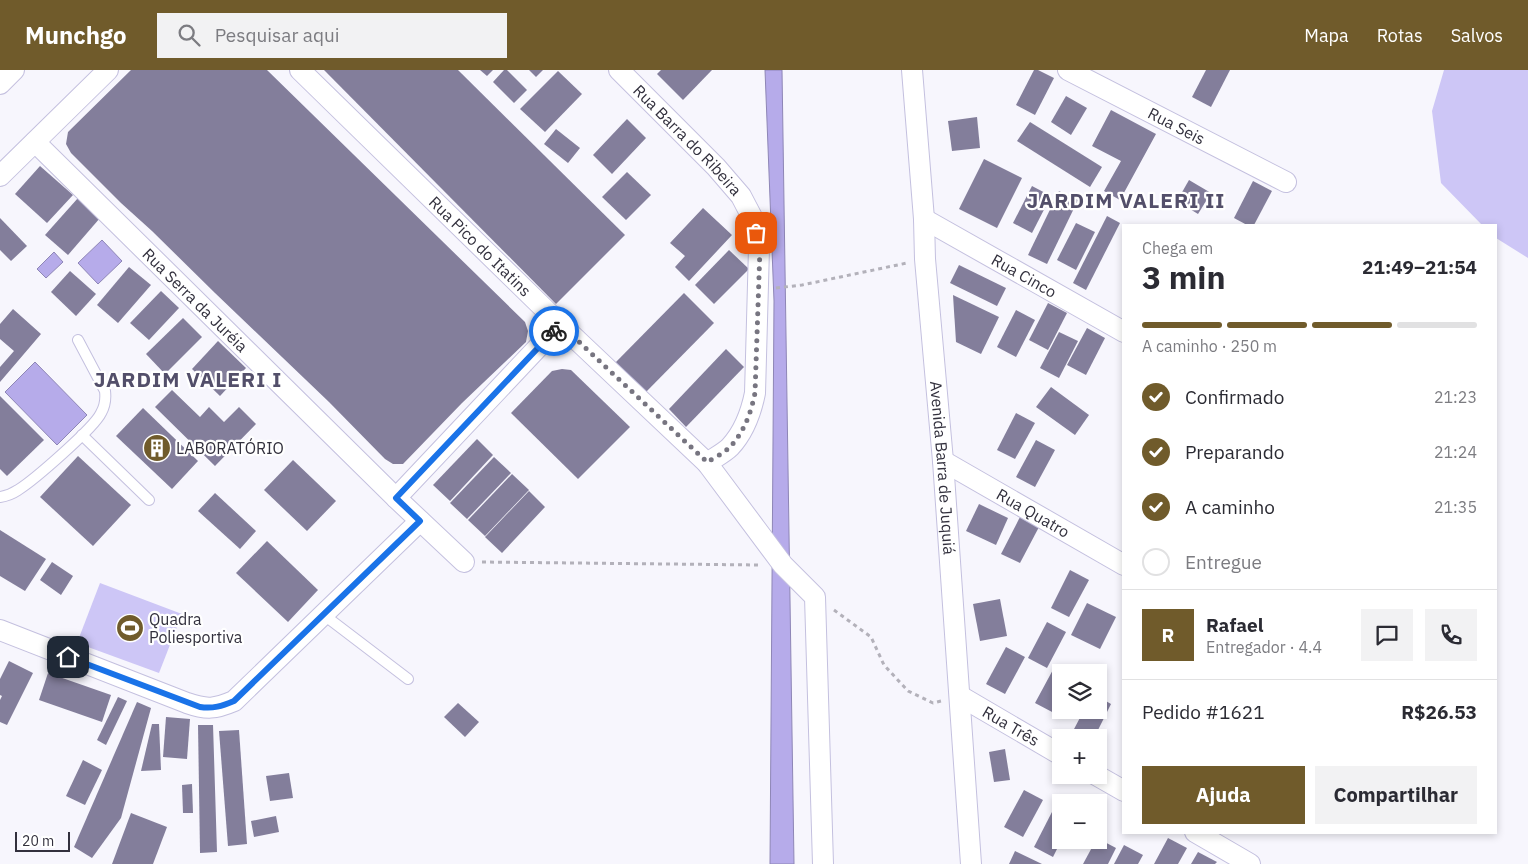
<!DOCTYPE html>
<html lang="pt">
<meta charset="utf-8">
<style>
:root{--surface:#fff;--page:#f2f2f3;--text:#2b2b33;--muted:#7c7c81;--line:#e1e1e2;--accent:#705b2b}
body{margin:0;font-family:"IBM Plex Sans",sans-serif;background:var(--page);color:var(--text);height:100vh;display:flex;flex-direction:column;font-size:19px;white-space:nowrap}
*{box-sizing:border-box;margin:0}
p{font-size:16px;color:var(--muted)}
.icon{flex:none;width:28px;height:28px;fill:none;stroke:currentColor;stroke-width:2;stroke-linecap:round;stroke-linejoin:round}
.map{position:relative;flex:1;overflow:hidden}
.panel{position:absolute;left:1122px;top:154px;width:375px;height:610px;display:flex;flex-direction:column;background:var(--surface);border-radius:0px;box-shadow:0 2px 8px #0003}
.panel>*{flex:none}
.controls{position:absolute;left:1052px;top:594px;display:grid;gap:10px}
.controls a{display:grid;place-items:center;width:55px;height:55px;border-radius:0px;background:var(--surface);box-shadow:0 2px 8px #0003;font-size:25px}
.scale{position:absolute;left:15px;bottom:12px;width:55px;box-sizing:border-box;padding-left:5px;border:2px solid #32303d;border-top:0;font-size:14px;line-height:18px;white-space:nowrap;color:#32303d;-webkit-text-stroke:4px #fff;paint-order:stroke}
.pin{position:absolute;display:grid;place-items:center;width:42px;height:42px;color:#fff;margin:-21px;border-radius:10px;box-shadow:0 2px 8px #0006}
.courier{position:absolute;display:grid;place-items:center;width:50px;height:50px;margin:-25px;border:4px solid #1a73e8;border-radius:50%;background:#fff;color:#222;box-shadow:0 1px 6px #0007}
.headline em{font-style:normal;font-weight:800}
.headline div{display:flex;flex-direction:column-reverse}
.headline{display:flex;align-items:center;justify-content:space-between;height:85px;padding:0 20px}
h1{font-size:32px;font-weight:800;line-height:38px}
.bar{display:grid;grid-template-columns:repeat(4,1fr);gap:8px 5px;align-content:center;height:60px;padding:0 20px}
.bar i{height:6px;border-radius:4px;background:var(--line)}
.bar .current{background:var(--accent)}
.bar p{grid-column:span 4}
.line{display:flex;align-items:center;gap:12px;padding:0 20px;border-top:1px solid var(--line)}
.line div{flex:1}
.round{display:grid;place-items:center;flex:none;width:52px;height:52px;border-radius:0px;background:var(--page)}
ol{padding:0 20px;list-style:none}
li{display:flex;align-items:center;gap:15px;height:55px}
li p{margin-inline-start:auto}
li .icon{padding:5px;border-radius:50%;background:var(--accent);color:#fff;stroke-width:4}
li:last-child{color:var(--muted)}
li i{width:28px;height:28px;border:2px solid var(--line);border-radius:50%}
.primary-button{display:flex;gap:10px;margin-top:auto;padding:10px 20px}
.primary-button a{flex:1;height:58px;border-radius:0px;background:var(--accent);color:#fff;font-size:20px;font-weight:800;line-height:58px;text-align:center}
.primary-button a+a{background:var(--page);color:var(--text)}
header{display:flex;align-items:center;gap:30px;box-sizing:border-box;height:70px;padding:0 25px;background:var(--accent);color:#fff}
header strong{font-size:24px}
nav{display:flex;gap:28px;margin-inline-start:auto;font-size:18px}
.search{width:350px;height:45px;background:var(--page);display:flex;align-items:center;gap:12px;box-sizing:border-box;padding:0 18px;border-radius:0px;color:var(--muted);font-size:19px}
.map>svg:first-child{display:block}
</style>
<header>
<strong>Munchgo</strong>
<div class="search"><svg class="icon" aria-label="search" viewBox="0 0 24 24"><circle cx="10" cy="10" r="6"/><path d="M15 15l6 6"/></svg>Pesquisar aqui</div>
<nav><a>Mapa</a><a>Rotas</a><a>Salvos</a></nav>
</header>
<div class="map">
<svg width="1528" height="794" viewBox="0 0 1528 794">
<rect width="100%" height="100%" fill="#f7f6fd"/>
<g fill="#cdc6f6">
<path d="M1444 0H1528V188L1496 168V155H1482L1441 113 1432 41Z"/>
<path d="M100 513 182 544 159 603 77 573Z"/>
</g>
<g fill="#b6abea" stroke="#8e86b6">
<path d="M765 0H782L794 794H770L774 231Z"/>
<path d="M102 170 122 191 98 214 78 193Z"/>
<path d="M54 182 63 192 46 208 37 199Z"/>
<path d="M35 292 87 345 57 375 5 322Z"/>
</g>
<g fill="#837e9b">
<path d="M131 0H267L525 252 528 261 526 272 462 333 403 394H393L385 389 329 332 215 223 152 161 121 133 71 83 66 74 68 62Z"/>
<path d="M324 0H458L625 165 556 234Z"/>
<path d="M480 0H493L487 6Z"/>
<path d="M504 0H507L527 20 514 33 493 12Z"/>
<path d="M529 0H543L536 7Z"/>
<path d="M661 0H712L683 30 657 4Z"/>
<path d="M1034 0H1038L1054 8 1035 45 1016 35Z"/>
<path d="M1206 0H1230L1211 37 1192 27Z"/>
<path d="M558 1 582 24 545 62 520 39Z"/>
<path d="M1066 26 1087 38 1071 65 1051 52Z"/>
<path d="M1111 40 1156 64 1120 130 1104 121 1121 91 1092 76Z"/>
<path d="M977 47 980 78 952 81 948 51Z"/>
<path d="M627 49 646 68 612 104 593 85Z"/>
<path d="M1030 52 1102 97 1090 117 1017 71Z"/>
<path d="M556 59 580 78 568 93 544 74Z"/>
<path d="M984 89 1022 108 997 158 959 139Z"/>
<path d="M40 96 73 125 47 153 15 124Z"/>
<path d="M627 102 651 125 626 150 602 127Z"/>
<path d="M1189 110 1211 123 1198 144 1177 131Z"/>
<path d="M1253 111 1272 121 1254 155H1247L1234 148Z"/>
<path d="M1032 116 1051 126 1032 163 1013 153Z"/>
<path d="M1059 121 1078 130 1047 194 1028 185Z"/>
<path d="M78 128 100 148 68 185 45 165Z"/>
<path d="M703 138 732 165 689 211 675 197 685 186 670 173Z"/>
<path d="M1107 146 1120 153 1086 220 1073 213Z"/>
<path d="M0 148 27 176 11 191 0 180Z"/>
<path d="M1076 153 1095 162 1076 200 1057 190Z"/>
<path d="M729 180 749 199 714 234 695 215Z"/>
<path d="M959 195 1006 218 997 236 950 213Z"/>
<path d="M129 197 151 215 118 253 97 235Z"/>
<path d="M70 201 96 224 76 246 51 222Z"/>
<path d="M161 221 179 238 149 270 130 253Z"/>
<path d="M684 223 714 253 645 323 615 293Z"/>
<path d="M953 225 999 247 981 284 956 272Z"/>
<path d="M1048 233 1067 243 1048 280 1029 270Z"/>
<path d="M13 239 41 264 0 312V297L14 281 0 269V254Z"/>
<path d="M1016 240 1035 250 1016 287 997 277Z"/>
<path d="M183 248 202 267 165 304 146 284Z"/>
<path d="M1087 258 1105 268 1086 305 1067 295Z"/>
<path d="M1059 262 1078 271 1059 308 1040 298Z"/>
<path d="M218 271 246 298 220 326 192 299Z"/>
<path d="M726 279 744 297 686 357 669 339Z"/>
<path d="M562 299 571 300 630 357 578 409 511 343 552 301Z"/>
<path d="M1051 317 1089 345 1075 365 1036 337Z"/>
<path d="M172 320 200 347 209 337 224 352 239 337 256 354 215 396 155 337Z"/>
<path d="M0 326 44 370 7 406 0 399Z"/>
<path d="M143 338 198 391 172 419 116 366Z"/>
<path d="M1016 343 1035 353 1015 389 997 380Z"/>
<path d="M477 369 493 385 450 431 433 415Z"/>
<path d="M1036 370 1055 380 1035 417 1016 407Z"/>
<path d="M78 386 131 435 93 476 40 427Z"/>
<path d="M494 387 511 403 467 449 450 433Z"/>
<path d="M293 390 336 431 307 461 264 420Z"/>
<path d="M512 404 529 420 485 466 468 450Z"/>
<path d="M529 421 545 437 502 483 485 467Z"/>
<path d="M215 423 256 461 240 479 198 441Z"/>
<path d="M979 434 1008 448 996 475 966 461Z"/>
<path d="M1020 447 1039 457 1020 493 1001 484Z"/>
<path d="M0 460 46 489 25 521 0 506Z"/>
<path d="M267 471 318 520 288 552 236 503Z"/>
<path d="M52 492 73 506 61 525 40 510Z"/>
<path d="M1070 500 1089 510 1069 547 1051 538Z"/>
<path d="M1000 529 1007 566 980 571 973 534Z"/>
<path d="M1087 533 1116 547 1100 579 1071 565Z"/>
<path d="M1047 552 1066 562 1047 598 1028 588Z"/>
<path d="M1006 577 1025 587 1005 624 986 614Z"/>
<path d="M9 591 33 603 7 655 0 652V630L2 626 0 625V609Z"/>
<path d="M1055 596 1068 602H1061V629L1054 643 1035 633Z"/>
<path d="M48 603 111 625 102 652 39 630Z"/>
<path d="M118 627 127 631 106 675 97 670Z"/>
<path d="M1099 627 1111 634 1094 668H1085L1073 661 1084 640H1099Z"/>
<path d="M137 632 151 638 121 748 92 788 74 777Z"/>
<path d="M458 633 479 652 465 667 444 647Z"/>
<path d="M166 647 190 649 187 689 163 687Z"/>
<path d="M152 654H159L161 700 141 701Z"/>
<path d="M198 655H213L217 782 200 783Z"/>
<path d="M239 660 247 774 228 776 219 661Z"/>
<path d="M1005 679 1010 710 994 712 989 682Z"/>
<path d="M83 690 102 700 85 735 66 726Z"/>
<path d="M289 703 293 728 270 731 266 706Z"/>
<path d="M192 714 193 743H183L182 715Z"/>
<path d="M1024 720 1043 730 1023 767 1004 757Z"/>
<path d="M1053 740 1061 744V771L1053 787 1034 777Z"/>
<path d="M1099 741 1105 745 1099 755Z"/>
<path d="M131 743 167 757 153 794H112Z"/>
<path d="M276 746 279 762 254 767 251 751Z"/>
<path d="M1168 768 1187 778 1178 794H1154Z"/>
<path d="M1099 769 1116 778 1108 794H1083L1096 770Z"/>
<path d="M1124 775 1143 785 1138 794H1114Z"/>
<path d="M1015 781 1042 794H1009Z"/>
<path d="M1198 782 1217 792 1215 794H1191Z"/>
</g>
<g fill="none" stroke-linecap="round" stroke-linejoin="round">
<g stroke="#c4c0df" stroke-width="12">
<g id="service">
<path d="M82 365 149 430"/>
<path d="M0 427C7 426 12 424 18 420 34 410 94 358 101 343 105 336 106 329 105 321L78 270"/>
<path d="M324 545 408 609"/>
</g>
</g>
<g stroke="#c4c0df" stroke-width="22">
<g id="minor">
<path id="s1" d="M300 0 560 254 707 393 783 495 815 527 823 794"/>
<path id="s2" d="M619 0 716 97 741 126 753 149 759 178 755 323C751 343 744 362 730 377 724 383 714 388 707 393"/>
<path id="s3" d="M912 0 924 149 925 189 943 391 971 794"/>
<path id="s4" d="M1068 0 1286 112"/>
<path d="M0 14 14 0"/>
<path id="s5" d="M35 72 396 428 464 492"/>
<path d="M0 106 108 0"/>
<path id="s6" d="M924 149 1124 262"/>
<path id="s7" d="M943 391 1124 495"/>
<path d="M396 428 560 254"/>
<path d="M0 560 187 633C207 640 215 639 234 631L420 451"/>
<path id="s8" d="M960 626 1061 685"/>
<path d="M1096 705 1124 721"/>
<path d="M1195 762 1250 794"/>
</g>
</g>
<g stroke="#b3b1ba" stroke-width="3" stroke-dasharray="4 4" stroke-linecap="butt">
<path d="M776 218 802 215 907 193"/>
<path d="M482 492 760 495"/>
<path d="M834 540 871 567 884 595 908 621 933 633 941 631"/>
</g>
<use href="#service" stroke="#fff" stroke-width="10"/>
<use href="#minor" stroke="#fff" stroke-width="20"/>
</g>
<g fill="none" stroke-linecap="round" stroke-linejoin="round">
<path stroke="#777580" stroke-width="5" stroke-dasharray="0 9" d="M554 261 560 254 707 392C714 388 724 383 730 377 744 362 751 343 755 323L760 178 756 163"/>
<path stroke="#1a73e8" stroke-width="6" d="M68 587 200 637C213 639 222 636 234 631L420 451 396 428 554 261"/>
</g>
<defs>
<g id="building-disc" transform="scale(1.4375)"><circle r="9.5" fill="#705b2b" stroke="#fff"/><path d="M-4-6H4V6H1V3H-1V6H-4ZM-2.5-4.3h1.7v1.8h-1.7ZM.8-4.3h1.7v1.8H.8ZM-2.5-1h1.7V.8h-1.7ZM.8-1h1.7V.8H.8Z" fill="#fff"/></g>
<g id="stadium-disc" transform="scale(1.4375)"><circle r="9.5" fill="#705b2b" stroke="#fff"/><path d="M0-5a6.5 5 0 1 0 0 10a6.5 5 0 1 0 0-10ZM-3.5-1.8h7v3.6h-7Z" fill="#fff"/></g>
</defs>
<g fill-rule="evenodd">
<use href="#building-disc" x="157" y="378"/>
<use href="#stadium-disc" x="130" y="558"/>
</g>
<g text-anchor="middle" stroke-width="4.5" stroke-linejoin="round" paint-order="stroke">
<g font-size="16" fill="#32303d" stroke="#fff">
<text dy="6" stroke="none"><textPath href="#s4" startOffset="122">Rua Seis</textPath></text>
<text dy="6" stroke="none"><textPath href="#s2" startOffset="98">Rua Barra do Ribeira</textPath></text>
<text dy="6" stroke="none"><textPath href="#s1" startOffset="252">Rua Pico do Itatins</textPath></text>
<text dy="6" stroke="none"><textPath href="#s6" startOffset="115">Rua Cinco</textPath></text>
<text dy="6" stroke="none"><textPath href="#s5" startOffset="225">Rua Serra da Juréia</textPath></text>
<text dy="6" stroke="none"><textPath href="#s3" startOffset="399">Avenida Barra de Juquiá</textPath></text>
<text dy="6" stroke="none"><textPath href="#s7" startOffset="104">Rua Quatro</textPath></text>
<text dy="6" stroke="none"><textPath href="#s8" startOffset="59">Rua Três</textPath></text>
</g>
<g font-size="16" fill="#32303d" stroke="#fff" text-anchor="start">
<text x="176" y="384">LABORATÓRIO</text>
<text x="149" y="555">Quadra<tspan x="149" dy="18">Poliesportiva</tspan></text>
</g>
<g font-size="21" font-weight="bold" letter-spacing="1" fill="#534f6a" stroke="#fff">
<text x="1126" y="138">JARDIM VALERI II</text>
<text x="188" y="317">JARDIM VALERI I</text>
</g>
</g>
</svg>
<div class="controls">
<a><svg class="icon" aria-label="layers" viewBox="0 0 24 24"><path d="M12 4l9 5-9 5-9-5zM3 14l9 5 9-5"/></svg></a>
<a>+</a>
<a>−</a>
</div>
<div class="scale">20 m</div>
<div class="pin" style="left:756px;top:163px;background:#ea580c"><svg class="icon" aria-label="bag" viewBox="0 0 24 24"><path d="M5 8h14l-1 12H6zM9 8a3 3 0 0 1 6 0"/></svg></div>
<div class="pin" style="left:68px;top:587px;background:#1f2937"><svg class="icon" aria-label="home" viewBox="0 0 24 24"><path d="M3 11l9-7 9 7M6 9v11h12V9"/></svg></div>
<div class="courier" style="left:554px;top:261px"><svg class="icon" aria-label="bike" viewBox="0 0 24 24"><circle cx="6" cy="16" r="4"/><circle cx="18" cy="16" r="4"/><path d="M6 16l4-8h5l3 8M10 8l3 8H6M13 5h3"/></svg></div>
<section class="panel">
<div class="headline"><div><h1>3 min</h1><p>Chega em</p></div><em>21:49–21:54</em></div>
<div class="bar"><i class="current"></i><i class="current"></i><i class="current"></i><i></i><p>A caminho · 250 m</p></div>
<ol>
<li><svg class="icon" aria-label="check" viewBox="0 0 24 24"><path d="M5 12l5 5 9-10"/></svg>Confirmado<p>21:23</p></li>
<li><svg class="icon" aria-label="check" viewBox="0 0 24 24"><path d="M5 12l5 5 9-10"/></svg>Preparando<p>21:24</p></li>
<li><svg class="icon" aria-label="check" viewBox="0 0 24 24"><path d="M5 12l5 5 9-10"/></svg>A caminho<p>21:35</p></li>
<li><i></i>Entregue</li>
</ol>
<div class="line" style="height:90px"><b class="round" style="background:var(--accent);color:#fff">R</b><div><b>Rafael</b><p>Entregador · 4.4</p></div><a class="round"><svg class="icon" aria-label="chat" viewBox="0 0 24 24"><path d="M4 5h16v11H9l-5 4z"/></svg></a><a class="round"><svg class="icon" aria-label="phone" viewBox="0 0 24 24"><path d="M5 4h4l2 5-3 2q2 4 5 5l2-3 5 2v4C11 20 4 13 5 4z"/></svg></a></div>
<div class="line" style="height:65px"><div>Pedido #1621</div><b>R$26.53</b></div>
<div class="primary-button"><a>Ajuda</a><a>Compartilhar</a></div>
</section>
</div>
